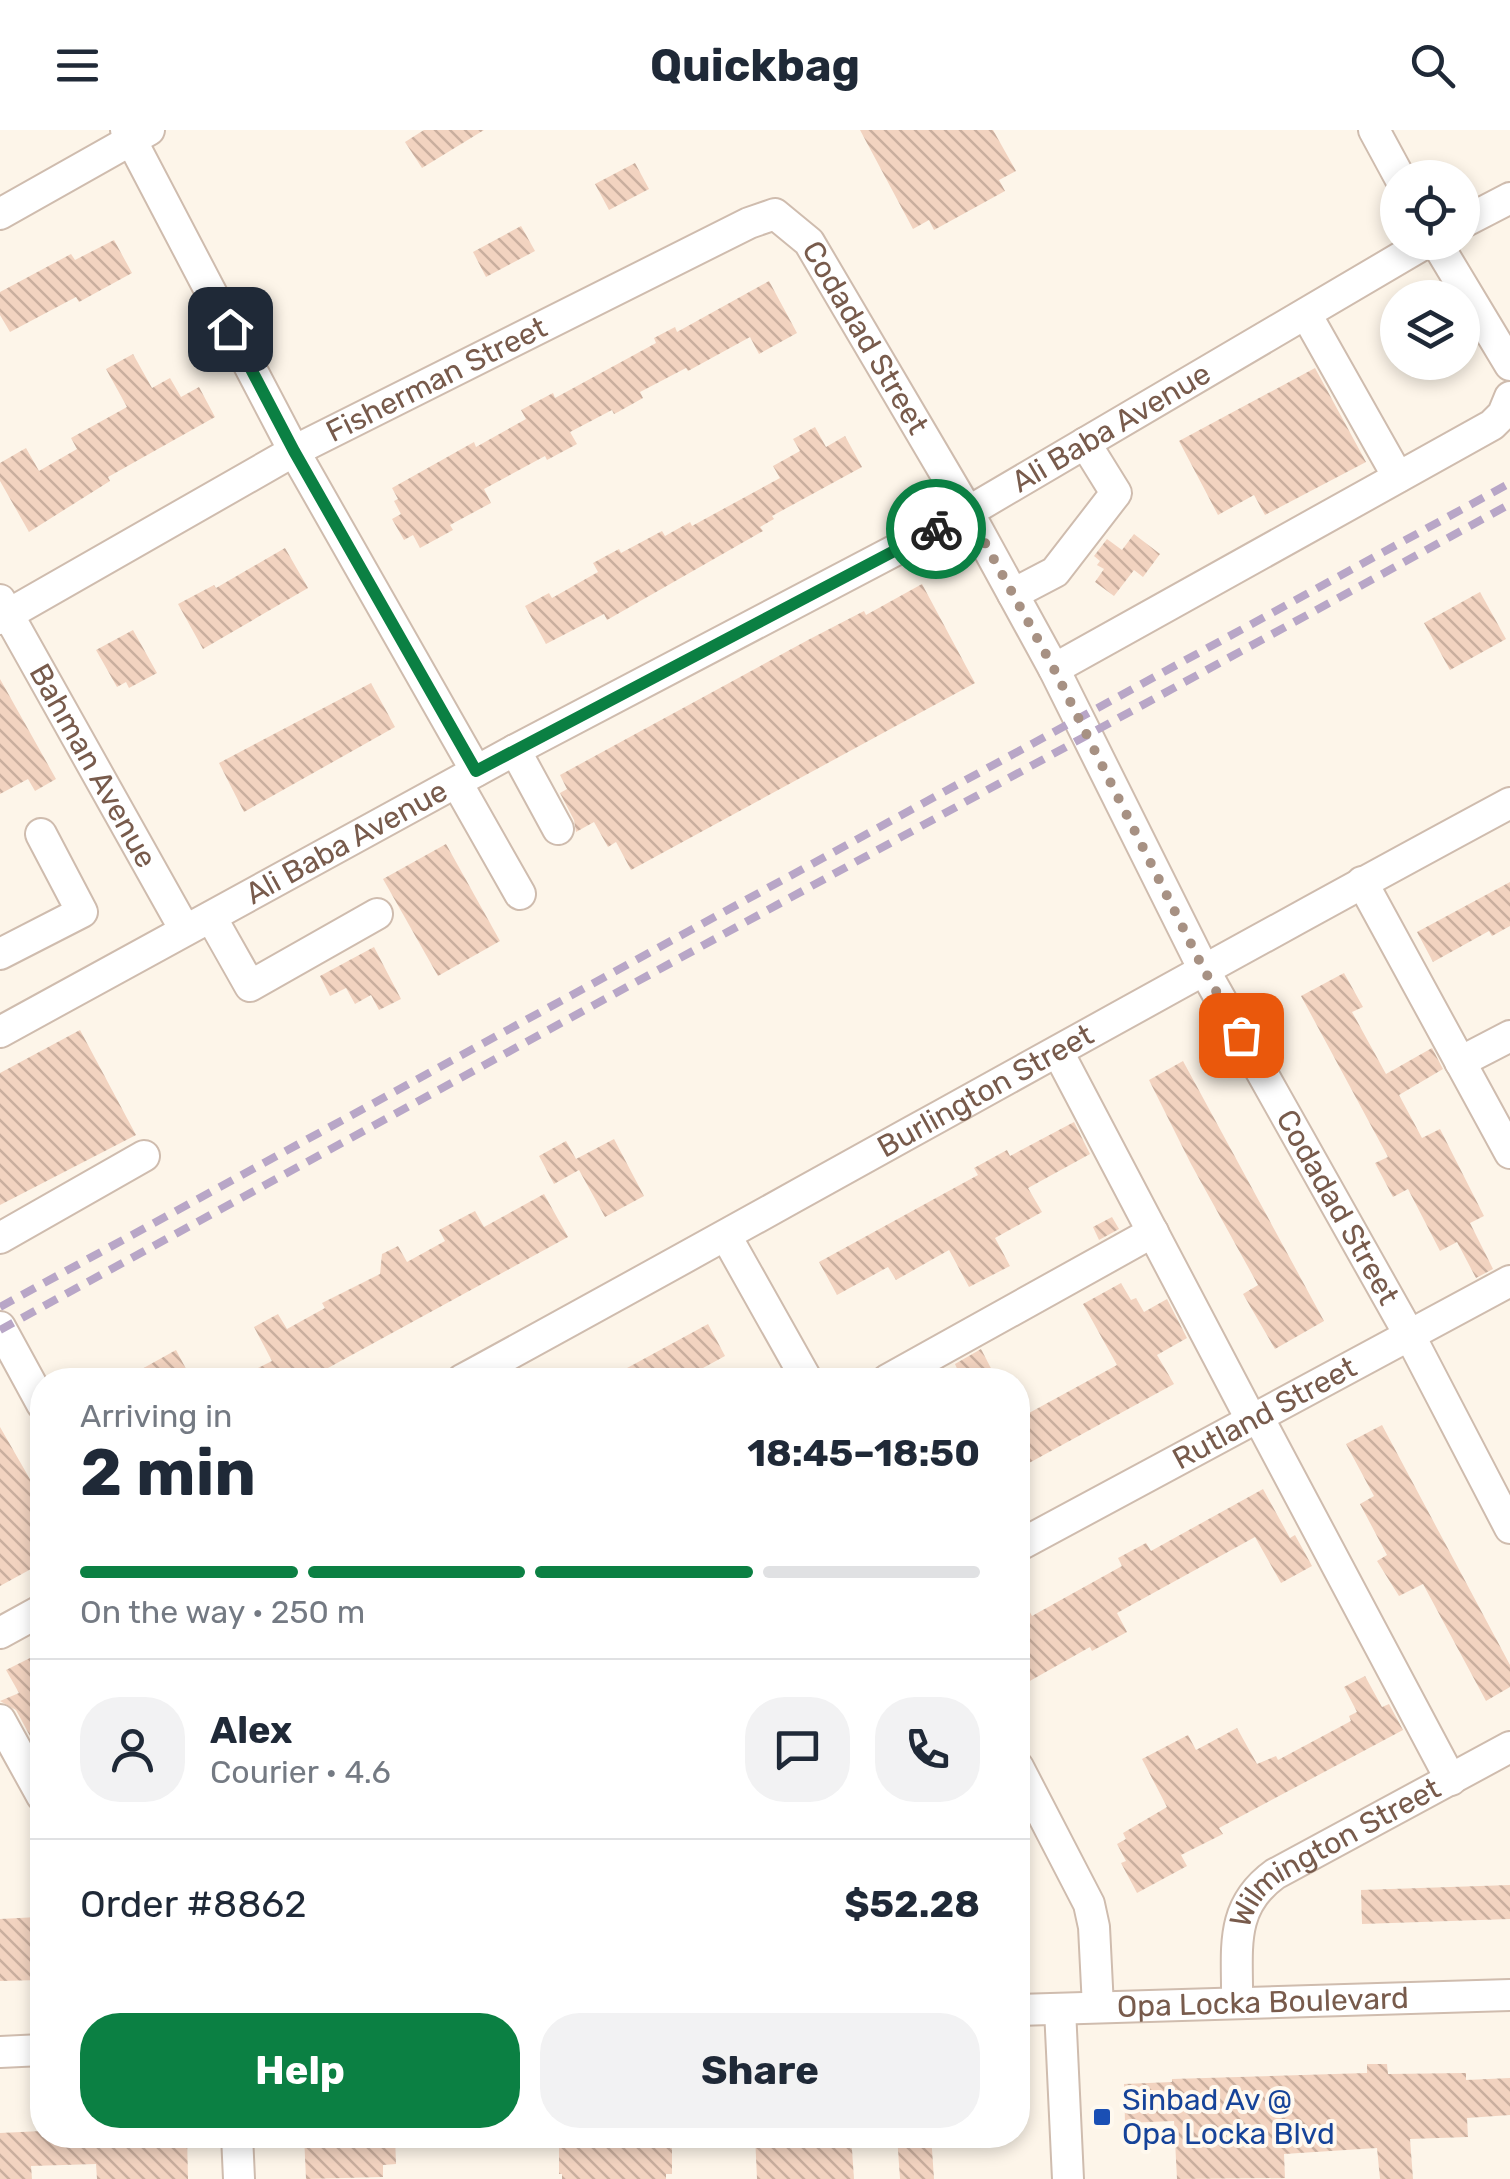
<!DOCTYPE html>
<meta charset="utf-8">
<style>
:root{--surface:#fff;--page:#f2f2f3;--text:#1f2937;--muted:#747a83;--line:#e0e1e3;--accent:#0b8043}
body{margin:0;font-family:Rubik,sans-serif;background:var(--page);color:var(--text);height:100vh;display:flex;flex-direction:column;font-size:38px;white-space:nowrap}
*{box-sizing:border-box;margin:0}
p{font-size:32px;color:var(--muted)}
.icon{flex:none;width:55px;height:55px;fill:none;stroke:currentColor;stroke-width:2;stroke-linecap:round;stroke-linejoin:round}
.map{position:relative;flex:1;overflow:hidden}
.drawer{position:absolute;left:30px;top:1238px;width:1000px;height:780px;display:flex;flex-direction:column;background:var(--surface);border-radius:40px;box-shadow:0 5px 15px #0003}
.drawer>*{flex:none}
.fabs{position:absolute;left:1380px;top:30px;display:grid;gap:20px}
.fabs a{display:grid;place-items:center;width:100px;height:100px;border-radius:50%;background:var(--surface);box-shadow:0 5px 15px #0003;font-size:50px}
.pin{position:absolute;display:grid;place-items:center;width:85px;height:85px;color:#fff;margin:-42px;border-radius:20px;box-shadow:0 5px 15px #0006}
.courier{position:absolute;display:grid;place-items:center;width:100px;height:100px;margin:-50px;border:8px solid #0b8043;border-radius:50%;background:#fff;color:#222;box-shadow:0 2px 12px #0007}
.headline em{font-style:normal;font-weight:700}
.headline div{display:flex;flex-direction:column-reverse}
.headline{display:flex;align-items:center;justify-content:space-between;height:170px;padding:0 50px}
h1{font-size:65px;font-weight:700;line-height:75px}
.bar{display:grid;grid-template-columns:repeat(4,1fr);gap:15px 10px;align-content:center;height:120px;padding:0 50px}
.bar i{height:12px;border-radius:8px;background:var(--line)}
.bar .selected{background:var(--accent)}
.bar p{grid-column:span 4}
.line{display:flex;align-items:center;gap:25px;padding:0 50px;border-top:2px solid var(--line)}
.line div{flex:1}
.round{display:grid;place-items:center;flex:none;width:105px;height:105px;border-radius:40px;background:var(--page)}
.cta{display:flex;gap:20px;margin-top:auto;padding:20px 50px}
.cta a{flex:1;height:115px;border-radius:40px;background:var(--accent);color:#fff;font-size:40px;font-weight:700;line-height:115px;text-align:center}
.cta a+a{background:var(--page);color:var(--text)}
header{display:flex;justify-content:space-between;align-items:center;height:130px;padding:0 50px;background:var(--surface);font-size:45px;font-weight:700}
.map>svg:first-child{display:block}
</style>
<header><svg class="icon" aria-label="menu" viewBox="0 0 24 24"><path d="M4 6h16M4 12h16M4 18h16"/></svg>Quickbag<svg class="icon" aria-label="search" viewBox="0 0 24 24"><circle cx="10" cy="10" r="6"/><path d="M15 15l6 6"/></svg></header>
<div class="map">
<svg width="1510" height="2049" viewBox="0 0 1510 2049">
<defs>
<pattern id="building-back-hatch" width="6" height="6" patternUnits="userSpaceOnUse" patternTransform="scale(2.5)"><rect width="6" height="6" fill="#f2d3c0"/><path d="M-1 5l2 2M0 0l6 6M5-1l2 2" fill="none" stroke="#c9ae9e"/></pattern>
</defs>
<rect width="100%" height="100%" fill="#fdf5e9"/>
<g fill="url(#building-back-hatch)">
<path d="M424 0H484L422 38 405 12Z"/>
<path d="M860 0H993L1016 41 999 50 1005 61 934 100 929 90 913 99Z"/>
<path d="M635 33 649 59 609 80 595 54Z"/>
<path d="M521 96 535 121 486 147 473 122Z"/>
<path d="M114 110 132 143 79 172 76 167 10 202 0 185V162L71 124 75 130Z"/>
<path d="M769 151 797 203 759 224 750 207 688 241 686 238 640 262 643 268 618 282 614 284 612 280 570 302 577 314 547 330 545 326 484 359 491 373 450 395 453 400 420 418 413 405 404 410 392 389 401 384 394 371 398 369 392 358 474 312 476 317 526 289 521 280 553 263 555 268 656 213 654 208 675 197 677 202Z"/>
<path d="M133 224 152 258 170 248 181 267 199 257 215 287 108 347 110 351 29 402 0 351V333L26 318 39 341 77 319 71 308 127 277 106 239Z"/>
<path d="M1315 238 1366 332 1265 385 1254 365 1218 385 1179 311Z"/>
<path d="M815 297 826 317 845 306 862 337 772 386 774 389 760 397 763 401 607 490 604 484 546 514 525 476 549 463 552 468 598 442 593 433 619 419 621 423 662 401 665 406 690 392 692 396 780 348 773 336 800 321 793 309Z"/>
<path d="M1134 404 1160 424 1143 447 1134 440 1114 466 1095 452 1104 439 1097 435 1100 431 1094 426 1107 409 1122 420Z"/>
<path d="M285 418 308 458 203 519 178 474 214 455 216 458Z"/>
<path d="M922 454 975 553 631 740 616 712 608 717 594 692 576 702 574 690 560 663 567 659 560 645 808 510 864 481 866 485Z"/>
<path d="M1480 462 1506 509 1450 540 1424 493Z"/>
<path d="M133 500 157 543 129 558 126 552 117 557 96 520Z"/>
<path d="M0 549 56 649 35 661 28 649 0 664Z"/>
<path d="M371 553 395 597 244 682 219 633Z"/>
<path d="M446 714 500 811 438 846 383 749Z"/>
<path d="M1510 752V796L1492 806 1489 801 1433 832 1417 802Z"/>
<path d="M374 817 401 869 379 880 371 865 355 874 346 858 330 866 320 846Z"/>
<path d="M1344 843 1363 877 1352 882 1386 944 1432 918 1443 939 1399 965 1422 1008 1440 999 1484 1086 1470 1093 1493 1139 1476 1148 1457 1112 1440 1121 1408 1059 1393 1067 1375 1033 1388 1027 1301 866Z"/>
<path d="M80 900 136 1005 0 1075V943Z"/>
<path d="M1183 931 1324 1191 1275 1219 1243 1164 1258 1155 1191 1034 1149 950Z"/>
<path d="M1074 992 1090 1024 1028 1058 1042 1082 995 1108 1010 1136 969 1157 949 1120 896 1150 888 1137 837 1165 819 1132 978 1045 974 1038 1007 1020 1010 1026Z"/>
<path d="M614 1009 644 1066 605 1087 579 1040 554 1054 539 1026 566 1011 576 1029Z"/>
<path d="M544 1064 568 1107 306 1250H234L272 1231 254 1197 278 1184 287 1199 325 1178 322 1173 380 1144 382 1124 398 1116 407 1132 445 1111 439 1100 475 1081 484 1097Z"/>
<path d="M1112 1087 1119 1099 1099 1110 1093 1097Z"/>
<path d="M1121 1153 1131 1170 1136 1168 1144 1182 1167 1169 1187 1208 1157 1225 1174 1254 1018 1339V1289L1117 1235 1083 1174Z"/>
<path d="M708 1194 725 1226 681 1250H605Z"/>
<path d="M981 1219 997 1250H962L955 1234Z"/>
<path d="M176 1220 192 1250H122Z"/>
<path d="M1382 1295 1510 1535V1557L1486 1571 1423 1454 1399 1466 1377 1431 1387 1425 1360 1374 1374 1366 1346 1314Z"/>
<path d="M0 1297 35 1358 42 1355V1433L0 1456Z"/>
<path d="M1263 1359 1290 1408 1295 1405 1312 1436 1281 1453 1255 1407 1117 1483 1127 1502 1092 1521 1090 1517 1028 1552 1018 1533V1461L1032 1486 1122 1436 1118 1428 1146 1413 1151 1421Z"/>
<path d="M42 1522V1628L16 1580 0 1571 19 1563 6 1540Z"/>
<path d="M1365 1546 1382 1577 1389 1574 1403 1600 1219 1698 1223 1704 1181 1725 1187 1736 1137 1763 1121 1733 1126 1731 1117 1714 1126 1709 1123 1703 1167 1677 1142 1629 1188 1605 1196 1620 1237 1598 1257 1634 1276 1626 1278 1630 1351 1591 1349 1586 1357 1582 1344 1557Z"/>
<path d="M1510 1755V1789L1362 1794 1361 1760Z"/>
<path d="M38 1787 40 1850 0 1851V1789Z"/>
<path d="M1367 1934H1387L1388 1944 1466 1943V1950L1510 1948V1985L1467 1988 1468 2007 1410 2009 1413 2049H1380L1377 2018 1284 2024 1285 2048 1177 2049 1174 1991 1125 1993 1124 1954 1172 1952V1949L1367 1943Z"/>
<path d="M42 2001V2005H187L188 2049H97L96 2034 31 2036 32 2049H0V2003Z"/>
<path d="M304 2005H395L396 2034 383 2035V2047L306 2049Z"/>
<path d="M559 2005H672V2044H666V2049H562V2044H559Z"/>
<path d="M755 2005H851L854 2049H757Z"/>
<path d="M897 2005H931L934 2049H900Z"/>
</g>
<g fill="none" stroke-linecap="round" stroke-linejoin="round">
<g stroke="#cfbcae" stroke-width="34">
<g id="minor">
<path d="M126 0 294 321 476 641"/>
<path d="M1374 0 1400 48"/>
<path d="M0 84 149 0"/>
<path d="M1462 93 1510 68"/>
<path d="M1436 112 1510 235"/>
<path d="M1306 184 1398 347"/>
<path d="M1013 464 1055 442 1116 363 1085 313"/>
<path id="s1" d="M0 470 185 800"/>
<path id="s2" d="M0 489 294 321 749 93 775 84 809 112 968 382 1054 539 1203 838 1410 1206 1510 1398"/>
<path d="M1054 539 1492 295 1503 284 1510 267"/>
<path d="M515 620 558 699"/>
<path d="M457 653 520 764"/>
<path d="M1362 752 1510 1023"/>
<path d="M211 787 250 856 377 784"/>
<path d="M0 824 82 782 41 704"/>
<path id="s3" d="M0 902 515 620 968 382 1427 112"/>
<path d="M1058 922 1252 1291"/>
<path d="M1460 932 1510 906"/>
<path d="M726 1106 807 1250"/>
<path d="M0 1108 144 1026"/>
<path d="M0 1197 42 1274"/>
<path id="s4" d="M462 1250C812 1059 1159 862 1510 673"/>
<path d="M887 1250 1153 1102"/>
<path d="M1258 1287 1451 1650"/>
<path id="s5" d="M1018 1416 1510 1151"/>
<path d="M0 1503 42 1480"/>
<path d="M0 1590 42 1666"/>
<path d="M1018 1637 1089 1774 1094 1797 1098 1877"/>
<path id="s6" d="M1237 1873C1238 1821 1228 1778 1275 1744L1510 1617"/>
<path d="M1060 1879 1068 2049"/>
<path id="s7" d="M1018 1880 1510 1865"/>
<path d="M0 1922 42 1920"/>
<path d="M237 2005 239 2049"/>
</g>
</g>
<use href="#minor" stroke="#fff" stroke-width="30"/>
<g stroke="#b8a6c7" stroke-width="8" stroke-dasharray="15 10" stroke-linecap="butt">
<path d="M0 1177 1510 353"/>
<path d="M0 1200 1510 374"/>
</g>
</g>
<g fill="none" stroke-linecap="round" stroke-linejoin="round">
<path stroke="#a79183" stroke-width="10" stroke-dasharray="0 18" d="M936 399 968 382 1054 539 1203 838 1241 905"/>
<path stroke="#0b8043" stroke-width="12" d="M230 199 294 321 476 641 936 399"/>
</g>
<rect fill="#1a4fb4" stroke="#fff9ef" stroke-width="4" x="1092" y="1977" width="20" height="20" rx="5"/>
<g text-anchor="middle" stroke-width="8" stroke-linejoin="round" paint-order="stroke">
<g font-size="30" fill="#785b4c" stroke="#fff9ef">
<text dy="10" stroke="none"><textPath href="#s2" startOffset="1030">Codadad Street</textPath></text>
<text dy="10" stroke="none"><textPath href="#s2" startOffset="498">Fisherman Street</textPath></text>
<text dy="10" stroke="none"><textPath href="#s3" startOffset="1265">Ali Baba Avenue</textPath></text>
<text dy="10" stroke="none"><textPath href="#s1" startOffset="190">Bahman Avenue</textPath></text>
<text dy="10" stroke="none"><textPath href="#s3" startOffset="395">Ali Baba Avenue</textPath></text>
<text dy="10" stroke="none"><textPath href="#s4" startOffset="598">Burlington Street</textPath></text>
<text dy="10" stroke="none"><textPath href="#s2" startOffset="2020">Codadad Street</textPath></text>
<text dy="10" stroke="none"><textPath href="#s5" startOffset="280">Rutland Street</textPath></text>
<text dy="10" stroke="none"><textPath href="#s6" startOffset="202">Wilmington Street</textPath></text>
<text dy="10" stroke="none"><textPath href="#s7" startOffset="245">Opa Locka Boulevard</textPath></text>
</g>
<g font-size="30" fill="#164399" stroke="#fff9ef" text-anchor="start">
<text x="1122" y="1980">Sinbad Av @<tspan x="1122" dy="34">Opa Locka Blvd</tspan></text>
</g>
</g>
</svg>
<div class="fabs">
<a><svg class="icon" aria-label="locate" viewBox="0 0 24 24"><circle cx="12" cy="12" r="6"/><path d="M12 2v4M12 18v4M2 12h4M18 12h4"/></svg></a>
<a><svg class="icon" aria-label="layers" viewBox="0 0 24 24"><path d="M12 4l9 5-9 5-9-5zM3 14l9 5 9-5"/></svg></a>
</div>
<div class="pin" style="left:1241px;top:905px;background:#ea580c"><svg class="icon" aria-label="bag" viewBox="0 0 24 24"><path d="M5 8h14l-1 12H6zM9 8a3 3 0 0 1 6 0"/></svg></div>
<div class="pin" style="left:230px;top:199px;background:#1f2937"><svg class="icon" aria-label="home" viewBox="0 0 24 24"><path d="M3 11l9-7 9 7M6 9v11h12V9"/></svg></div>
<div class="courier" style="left:936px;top:399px"><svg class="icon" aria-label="bike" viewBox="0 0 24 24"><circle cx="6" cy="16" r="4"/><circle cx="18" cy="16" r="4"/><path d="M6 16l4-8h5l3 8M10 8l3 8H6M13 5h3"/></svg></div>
<section class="drawer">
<div class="headline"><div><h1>2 min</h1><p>Arriving in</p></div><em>18:45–18:50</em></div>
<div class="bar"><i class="selected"></i><i class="selected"></i><i class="selected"></i><i></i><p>On the way · 250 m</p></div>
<div class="line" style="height:180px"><a class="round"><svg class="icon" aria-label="person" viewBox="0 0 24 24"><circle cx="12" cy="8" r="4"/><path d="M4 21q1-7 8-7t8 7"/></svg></a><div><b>Alex</b><p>Courier · 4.6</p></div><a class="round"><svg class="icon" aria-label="chat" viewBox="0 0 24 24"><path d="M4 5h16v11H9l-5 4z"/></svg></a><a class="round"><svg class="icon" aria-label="phone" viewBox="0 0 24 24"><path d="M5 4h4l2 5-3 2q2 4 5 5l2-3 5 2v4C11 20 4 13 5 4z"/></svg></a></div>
<div class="line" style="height:130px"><div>Order #8862</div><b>$52.28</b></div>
<div class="cta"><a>Help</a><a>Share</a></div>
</section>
</div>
